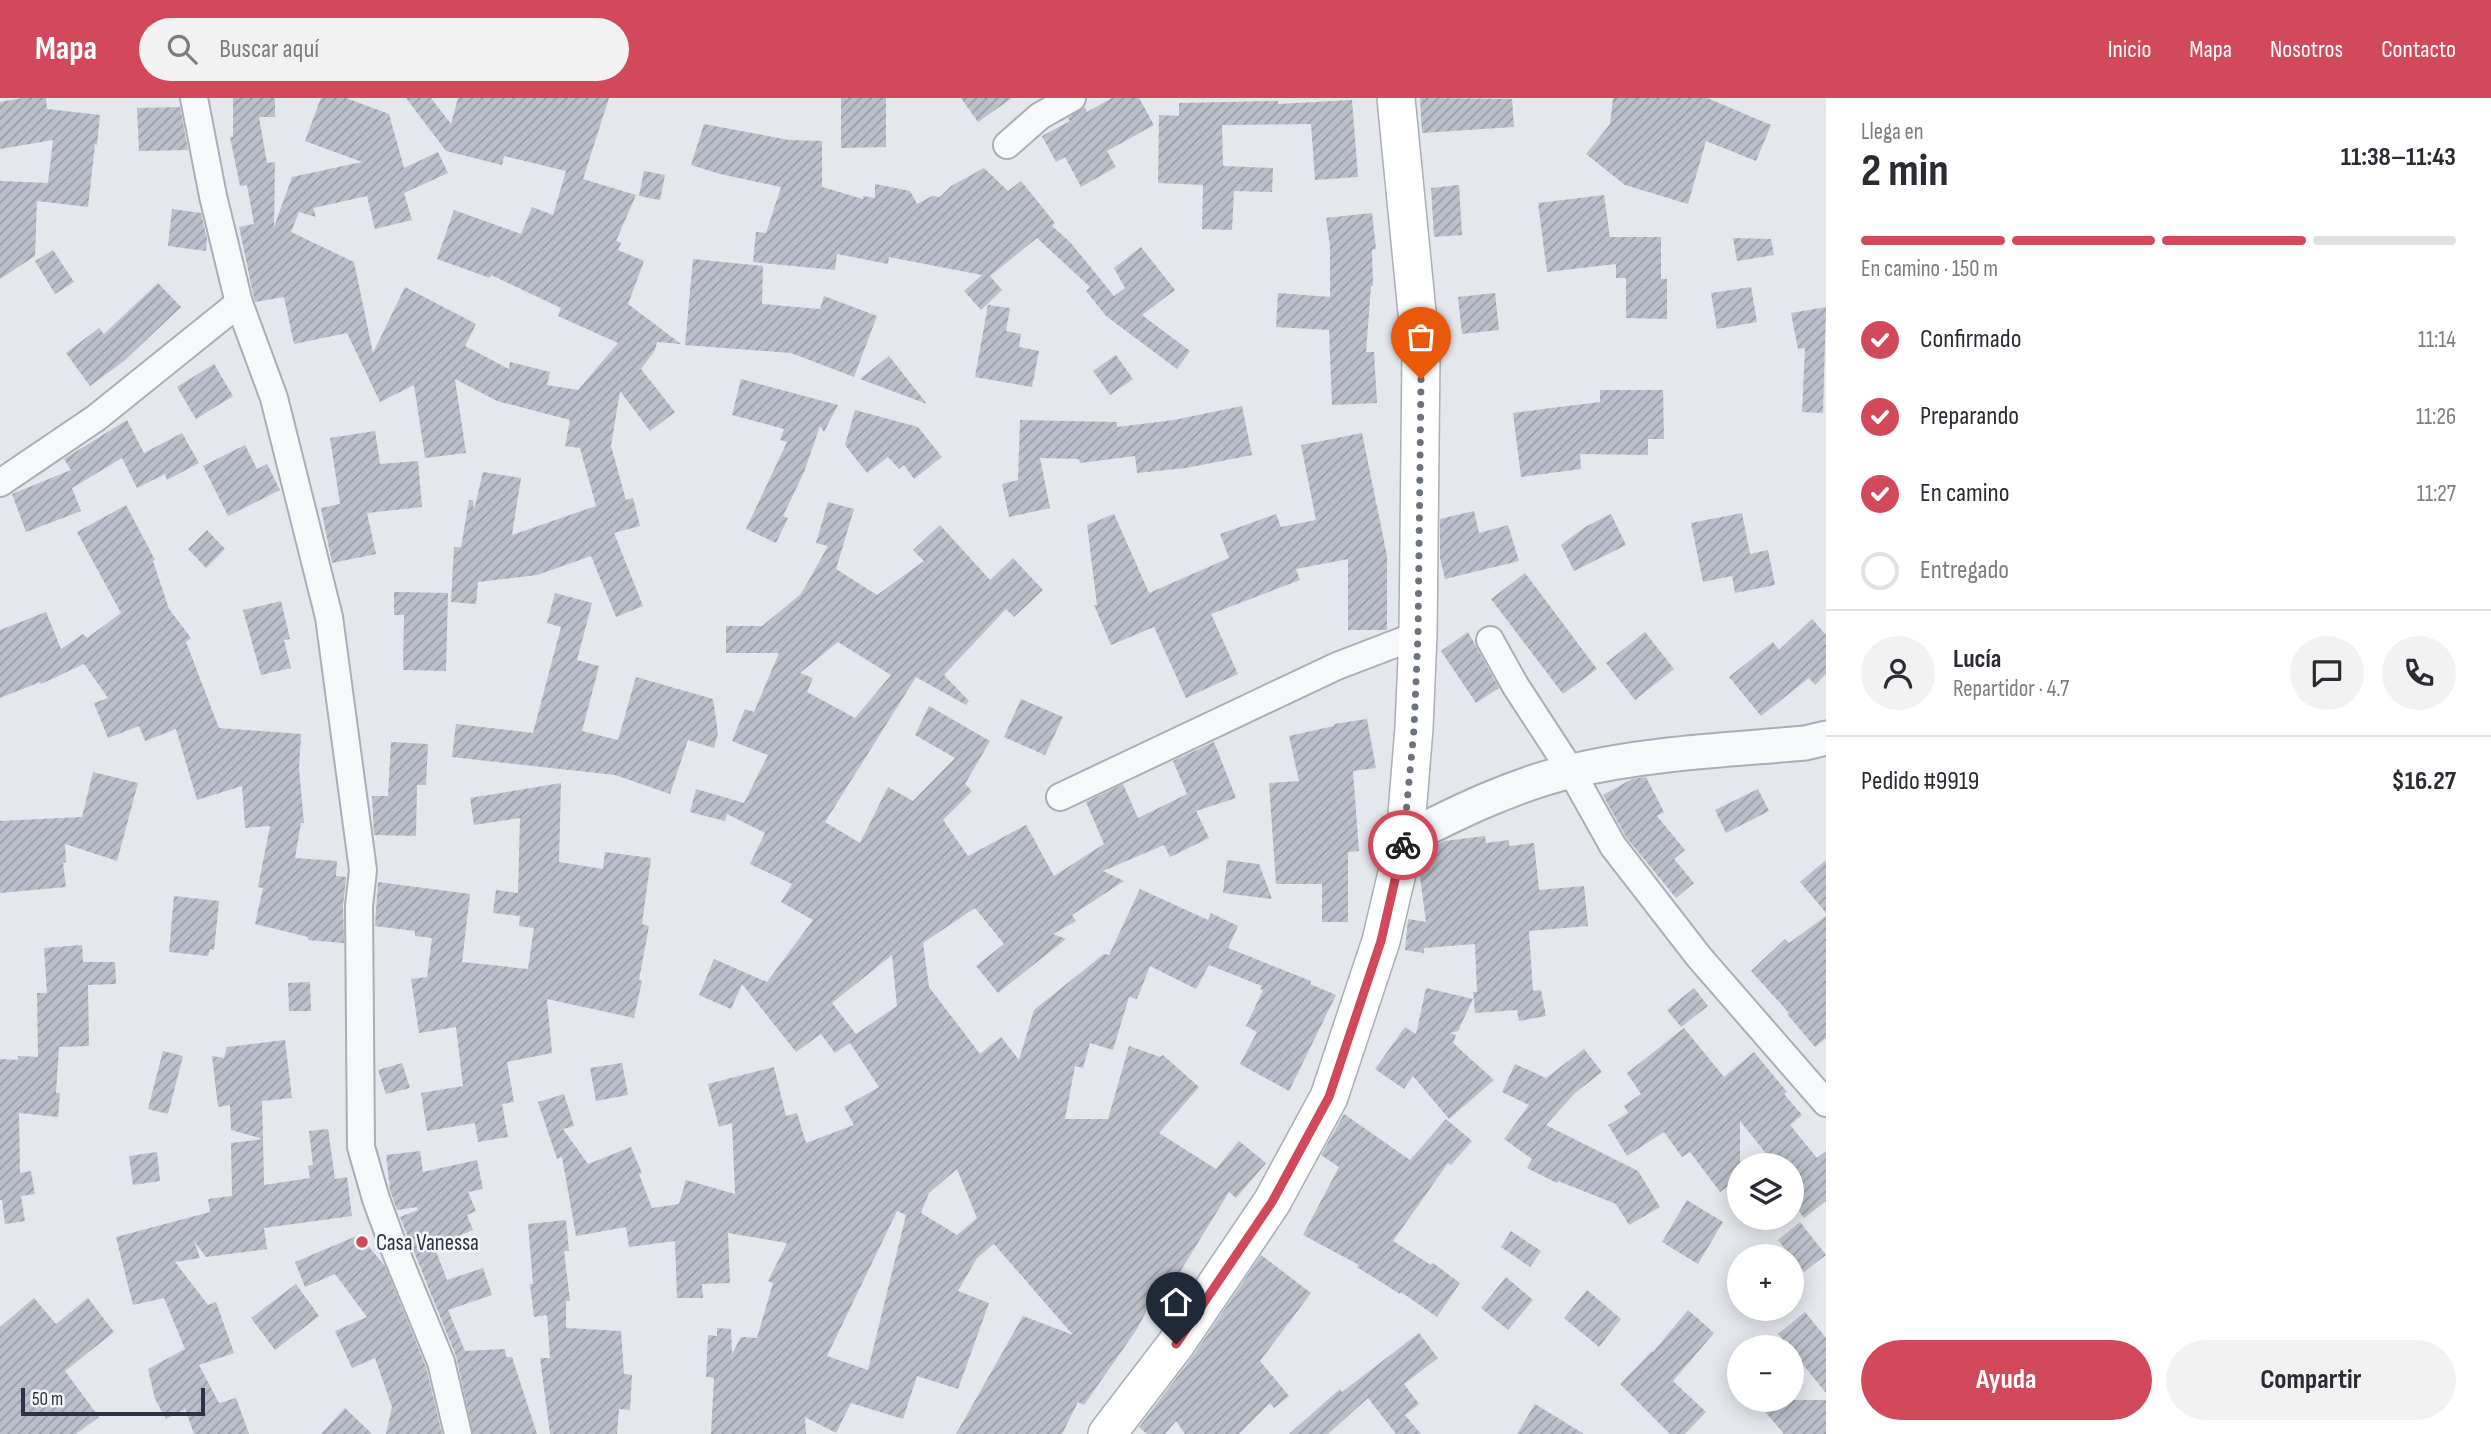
<!DOCTYPE html>
<html lang="es">
<meta charset="utf-8">
<style>
:root{--surface:#fff;--page:#f2f2f3;--text:#2b2b33;--muted:#7c7c81;--line:#e1e1e2;--accent:#d1495b}
body{margin:0;font-family:"Sofia Sans Condensed",sans-serif;background:var(--page);color:var(--text);height:100vh;display:flex;flex-direction:column;font-size:26px;white-space:nowrap}
*{box-sizing:border-box;margin:0}
p{font-size:23px;color:var(--muted)}
.icon{flex:none;width:38px;height:38px;fill:none;stroke:currentColor;stroke-width:2;stroke-linecap:round;stroke-linejoin:round}
.map{position:relative;flex:1;overflow:hidden}
.side{display:flex;flex-direction:column;background:var(--surface);width:665px}
.side>*{flex:none}
.fabs{position:absolute;left:1727px;top:1055px;display:grid;gap:14px}
.fabs a{display:grid;place-items:center;width:77px;height:77px;border-radius:50%;background:var(--surface);box-shadow:0 4px 18px #0003;font-size:35px}
.scale{position:absolute;left:21px;bottom:18px;width:184px;box-sizing:border-box;padding-left:7px;border:4px solid #2b3445;border-top:0;font-size:19px;line-height:24px;white-space:nowrap;color:#2b3445;-webkit-text-stroke:5px #f4f6f9;paint-order:stroke}
.pin{position:absolute;display:grid;place-items:center;width:60px;height:60px;color:#fff;margin:-72px -30px;border-radius:50% 50% 50% 0;rotate:-45deg;box-shadow:0 0 7px #0007}
.pin .icon{rotate:45deg}
.courier{position:absolute;display:grid;place-items:center;width:70px;height:70px;margin:-35px;border:5px solid #d1495b;border-radius:50%;background:#fff;color:#222;box-shadow:0 2px 9px #0007}
.overview em{font-style:normal;font-weight:700}
.overview div{display:flex;flex-direction:column-reverse}
.overview{display:flex;align-items:center;justify-content:space-between;height:119px;padding:0 35px}
h1{font-size:46px;font-weight:700;line-height:52px}
.bar{display:grid;grid-template-columns:repeat(4,1fr);gap:10px 7px;align-content:center;height:84px;padding:0 35px}
.bar i{height:9px;border-radius:5px;background:var(--line)}
.bar .selected{background:var(--accent)}
.bar p{grid-column:span 4}
.line{display:flex;align-items:center;gap:18px;padding:0 35px;border-top:2px solid var(--line)}
.line div{flex:1}
.round{display:grid;place-items:center;flex:none;width:74px;height:74px;border-radius:37px;background:var(--page)}
ol{padding:0 35px;list-style:none}
li{display:flex;align-items:center;gap:21px;height:77px}
li p{margin-inline-start:auto}
li .icon{padding:7px;border-radius:50%;background:var(--accent);color:#fff;stroke-width:4}
li:last-child{color:var(--muted)}
li i{width:38px;height:38px;border:4px solid var(--line);border-radius:50%}
.button{display:flex;gap:14px;margin-top:auto;padding:14px 35px}
.button a{flex:1;height:80px;border-radius:42px;background:var(--accent);color:#fff;font-size:28px;font-weight:700;line-height:80px;text-align:center}
.button a+a{background:var(--page);color:var(--text)}
header{display:flex;align-items:center;gap:42px;box-sizing:border-box;height:98px;padding:0 35px;background:var(--accent);color:#fff}
header strong{font-size:33px}
nav{display:flex;gap:38px;margin-inline-start:auto;font-size:24px}
.search{width:490px;height:63px;background:var(--page);display:flex;align-items:center;gap:18px;box-sizing:border-box;padding:0 24px;border-radius:38px;color:var(--muted);font-size:26px}
main{display:flex;flex:1;min-height:0}
.map>svg:first-child{display:block}
</style>
<header>
<strong>Mapa</strong>
<div class="search"><svg class="icon" aria-label="search" viewBox="0 0 24 24"><circle cx="10" cy="10" r="6"/><path d="M15 15l6 6"/></svg>Buscar aquí</div>
<nav><a>Inicio</a><a>Mapa</a><a>Nosotros</a><a>Contacto</a></nav>
</header>
<main>
<div class="map">
<svg width="1826" height="1336" viewBox="0 0 1826 1336">
<defs>
<pattern id="building-hatch" width="6" height="6" patternUnits="userSpaceOnUse" patternTransform="scale(1.75)"><rect width="6" height="6" fill="#bbc0ca"/><path d="M-1 1l2-2M0 6l6-6M5 7l2-2" fill="none" stroke="#989da6"/></pattern>
</defs>
<rect width="100%" height="100%" fill="#e4e7ec"/>
<g fill="url(#building-hatch)" fill-rule="evenodd">
<path d="M23 0H46L47 11 100 17 97 47 95 46 88 109 37 103 35 158 0 181V83L48 85 53 42 0 51V4Z"/>
<path d="M233 0H275V19H259L267 65 275 64 274 129 292 79 362 64 305 43 321 0H346L389 16 404 70 438 54 448 75 404 95 412 122 375 131 367 98 313 110 316 119 299 114 291 134 354 164 373 255 405 189 476 226 465 248 509 271 510 264 550 274 547 287 578 292 618 245 558 218 561 210 491 177 490 180 437 161 454 112 521 136 532 109 553 117 566 73 504 58 502 67 446 53 406 0H431L451 26 458 0H609L583 81 636 97 616 143 621 145 618 152 644 163 628 206 681 246 657 244 655 252 641 271 675 314 650 333 620 293 611 348 626 402 633 400 640 428 614 435 643 508 616 519 591 458 537 477 478 484 476 506 451 504 454 449H461L469 402H473L474 412 483 374 521 380 512 437 596 408 580 350 565 348 570 322 497 303 455 281 466 355 425 360 414 287 380 304 347 235 294 246 284 199 255 204 254 200 239 129 254 126 247 87 240 88 230 39H233Z"/>
<path d="M841 0H886V49L841 50Z"/>
<path d="M961 0H1012L978 24Z"/>
<path d="M1112 0H1139L1154 27 1107 53 1116 69 1081 89 1065 59 1056 64 1042 38 1070 23 1068 20 1085 9 1087 14Z"/>
<path d="M1420 0 1512 1 1514 29 1422 35Z"/>
<path d="M1613 0H1707L1771 27 1756 63 1706 43 1688 106 1625 87 1586 56 1610 26Z"/>
<path d="M1352 2 1358 79 1315 82 1311 26 1222 27 1223 68 1273 70 1272 94 1234 93 1232 132 1202 131 1203 87 1158 85 1159 17 1179 18V5L1278 3V6Z"/>
<path d="M180 9 188 52 139 53 137 10Z"/>
<path d="M704 26 789 42 822 43V89L863 101V98L875 100V86L910 93 917 106 932 98 940 99 951 88 984 70 1008 93 1021 83 1055 125 1052 128 1070 144 1114 198 1125 190 1114 170 1141 149 1175 192 1142 217 1190 253 1177 271 1106 218 1086 193 1090 189 1037 140 990 178 1002 192 981 212 964 193 982 177 889 159 888 166 837 156 835 172 753 164 756 134 766 135 781 89 720 76 691 67Z"/>
<path d="M644 73 665 77 660 102 639 98Z"/>
<path d="M1459 87 1462 137 1434 139 1431 90Z"/>
<path d="M1604 97 1610 139H1661V181H1667V221L1626 220V180H1616V166L1547 174 1538 105Z"/>
<path d="M172 111 201 115 207 141 206 153 168 148Z"/>
<path d="M1372 115 1376 151 1372 152 1373 188H1371L1366 254H1374L1377 305 1332 307 1329 232 1276 229 1278 195 1330 199V148L1326 120Z"/>
<path d="M1733 140 1771 141 1774 157 1737 163Z"/>
<path d="M53 152 74 184 55 196 35 163Z"/>
<path d="M693 161 763 168 762 206 820 211 824 198 877 218 854 279 791 255 685 247Z"/>
<path d="M158 185 181 209 124 263 90 288 66 255 99 230 104 236Z"/>
<path d="M1751 189 1757 224 1717 231 1711 195Z"/>
<path d="M1495 195 1499 232 1462 236 1458 199Z"/>
<path d="M988 207 1010 210 1006 233 1021 236 1019 249 1039 253 1032 289 975 279Z"/>
<path d="M1826 209 1823 315 1802 314 1805 250 1798 251 1791 215Z"/>
<path d="M1116 257 1133 281 1110 297 1093 273Z"/>
<path d="M889 258 927 306 860 281Z"/>
<path d="M214 266 233 298 196 321 177 289Z"/>
<path d="M741 281 838 307 824 334 820 328 804 374 783 418 788 420 776 445 746 431 787 344 780 342 784 331 732 317Z"/>
<path d="M1600 292H1663L1664 341H1648V357L1580 356 1581 371 1521 379 1513 315 1600 304Z"/>
<path d="M1242 308 1252 357 1186 370 1137 375 1135 358 1080 365 1079 361 1040 360 1050 410 1009 419 1002 386 1018 382 1020 322 1117 324V329L1174 322Z"/>
<path d="M855 312 918 329 942 359 914 381 904 367 899 371 888 359 867 375 845 347Z"/>
<path d="M127 322 144 355 182 335 199 365 167 382 165 376 137 390 122 360 72 390 81 413 26 434 12 396 71 372 64 361Z"/>
<path d="M375 333 380 366 418 363 422 409 367 415 376 456 332 465 321 410 340 406 330 340Z"/>
<path d="M1362 335 1387 458V532H1348V461L1296 471 1300 482 1211 516 1238 576 1186 600 1154 529 1111 547 1094 507H1097L1087 427 1114 416 1149 495 1229 460 1220 436 1276 416 1281 429 1316 422 1301 347Z"/>
<path d="M245 347 257 371 267 366 280 392 228 418 203 368Z"/>
<path d="M828 404 854 411 836 471 877 497 924 463 913 452 940 427 990 482 1013 460 1043 492 1014 519 1006 511 944 577 969 603 966 607 916 579 825 724 860 745 888 689 913 703 955 660 915 637 929 608 990 643 965 686 972 693 943 722 968 758 1026 727 1054 778 1104 746 1086 704 1123 686 1138 720 1187 696 1173 663 1214 644 1236 700 1196 713 1209 740 1170 759 1164 747 1103 773 1124 783 1072 817 1076 823 1053 836 1066 841 998 895 976 868 1004 846 975 810 923 845 929 889 980 956 1001 939 1019 962 1034 912 1104 856 1109 857 1140 791 1208 822 1211 815 1238 828 1228 850 1311 883 1310 886 1336 897 1289 993 1240 966 1257 934 1246 928 1263 892 1260 891 1262 888 1209 867 1196 891 1150 868 1137 901 1129 899 1113 952 1090 945 1083 970 1075 968 1065 1021H1108L1129 948 1160 959 1163 957 1199 989 1159 1035 1216 1071 1239 1043 1266 1065 1236 1100 1229 1094 1172 1187 1163 1182 1137 1231 1084 1307 1078 1304 1062 1336H956L1023 1218 1073 1237 994 1146 977 1160 958 1193 989 1205 958 1291 917 1278 903 1321 851 1305 836 1335 805 1319 806 1336H711L714 1280 706 1279 708 1237 717 1238V1230L731 1231 732 1256 741 1239 757 1240 773 1185 768 1183 787 1145 728 1135 730 1185 702 1186 703 1200H677L675 1143 629 1149 626 1129 576 1138 562 1059 557 1061 538 1004 564 996 574 1028 563 1031 588 1066 631 1049 642 1075 639 1076 652 1110 679 1106 686 1082 735 1096 732 1025 719 1029 708 986 774 969 786 1018 797 1015 806 1045 854 1027 844 1009 879 989 850 945 835 955 821 936 796 954 742 886 731 911 699 897 714 861 767 884 813 822 781 804 792 786 750 766 765 735 727 716 725 723 690 714 696 691 744 705 768 657 732 643 745 611 754 614 779 555H726V528H762L801 496 828 448 816 445ZM838 544 891 577 855 620 807 594 813 580 800 575ZM892 857 897 908 856 936 832 905ZM957 1071 977 1120 957 1137 921 1115 929 1095ZM897 1113 906 1117 868 1272 827 1258Z"/>
<path d="M126 407 155 462 153 463 169 511 191 540 186 544 219 630 301 636 299 671 304 725H301L295 760 337 763 336 778 346 779 343 808 344 845 308 842V839L255 826 263 790 258 789 270 728 245 730 242 688 197 702 176 631 145 643 139 628 108 640 94 605 108 600 84 566 41 586 40 584 0 600V532L46 514 61 551 83 536 87 540 121 515 77 434Z"/>
<path d="M1474 413 1479 435 1508 427 1519 463 1445 481 1440 460V421Z"/>
<path d="M1742 415 1750 456 1768 452 1775 487 1735 495 1732 478 1703 484 1691 425Z"/>
<path d="M1611 416 1626 447 1574 473 1561 447 1585 429Z"/>
<path d="M207 432 225 451 206 470 188 451Z"/>
<path d="M1525 475 1597 571 1563 596 1491 501Z"/>
<path d="M394 494 448 495 446 573 403 572 404 517H394Z"/>
<path d="M555 495 592 505 577 562 599 568 582 633 618 642 636 579 713 601 718 635 714 650 688 642 670 696 615 677 452 659 456 626 533 635 561 529 547 525Z"/>
<path d="M281 503 290 541 284 542 291 570 261 577 243 512Z"/>
<path d="M1812 521 1826 537V576L1815 587 1809 580 1761 618 1729 579 1773 544 1779 552Z"/>
<path d="M1468 534 1499 590 1476 605 1441 553Z"/>
<path d="M1645 534 1674 571 1635 602 1606 565Z"/>
<path d="M1021 601 1063 619 1045 657 1004 639Z"/>
<path d="M1367 621 1376 670 1353 673 1359 753 1348 754V824H1322V786H1276L1269 685 1299 683 1289 638 1334 628V626Z"/>
<path d="M391 644 428 646 426 687H417L416 738 374 737 372 698H388Z"/>
<path d="M93 674 138 685 117 763 65 746 66 764 63 765 66 789 0 795V723L82 719Z"/>
<path d="M1646 679 1664 714 1657 718 1685 752 1674 761 1694 785 1676 800 1626 739 1603 697 1632 681Z"/>
<path d="M561 685 559 764 603 771 605 754 651 760 642 826 649 828 639 882 642 883 634 920 547 901 552 955 507 964 514 1004 502 1006 508 1039 478 1044 475 1025 427 1033 421 995 463 988 456 929 419 935 411 881 427 879 432 840 415 838V833L375 828 378 784 470 796 462 864 528 871 534 830 519 828 520 818 493 815 496 792 518 795 520 720 474 727 470 700Z"/>
<path d="M1758 691 1769 713 1726 735 1715 712Z"/>
<path d="M1485 738 1486 745 1509 742V748L1534 745 1539 792 1584 788 1588 828 1529 833 1533 893 1541 892 1546 918 1519 923 1517 912 1475 915 1473 894H1477L1475 846 1424 850V855L1405 852 1408 821 1426 824 1419 772 1424 753 1445 743Z"/>
<path d="M1227 762 1259 766 1272 801 1223 795Z"/>
<path d="M1826 762V815L1800 784Z"/>
<path d="M174 798 219 803 214 852 210 851 208 858 169 854Z"/>
<path d="M1826 818V940L1815 949 1787 916 1789 915 1751 873 1785 841 1789 845Z"/>
<path d="M82 847 83 864H115L116 886 88 887 89 948 59 949 56 995H60L58 1019 19 1015 20 1075 31 1073 35 1096 21 1098 25 1123 5 1126 2 1102H0V961L18 962V958L38 959 37 895H47L44 850Z"/>
<path d="M310 884 311 913H289L288 885Z"/>
<path d="M1426 890 1473 901 1458 933 1450 935 1456 937 1453 945 1494 982 1449 1021 1413 978 1404 991 1375 971 1405 929 1416 936Z"/>
<path d="M1694 890 1708 908 1681 929 1667 912Z"/>
<path d="M1684 930 1724 979 1754 954 1787 994 1784 996 1802 1017 1790 1027 1817 1060 1826 1053V1103L1804 1120 1792 1104V1068H1776L1740 1023V1079L1720 1094 1690 1054 1682 1059 1664 1034 1627 1058 1608 1027 1628 1015 1624 1008 1641 996 1627 975Z"/>
<path d="M285 942 292 1000 262 1003 263 1041 231 1032 230 1007 218 1009 212 958 224 960 227 949Z"/>
<path d="M1584 951 1602 974 1575 995 1546 1027 1638 1073 1660 1109 1629 1127 1616 1106 1558 1083 1557 1085 1527 1070 1532 1061 1504 1041 1529 1007 1502 994 1515 966 1546 980Z"/>
<path d="M163 953 183 958 168 1016 148 1011Z"/>
<path d="M402 965 410 990 386 996 378 972Z"/>
<path d="M622 965 628 997 596 1003 590 970Z"/>
<path d="M1344 1016 1410 1062 1446 1021 1472 1043 1451 1067 1448 1065 1393 1143 1431 1167 1433 1165 1460 1185 1437 1219 1401 1194 1400 1196 1357 1169 1359 1167 1303 1137 1339 1069 1321 1057Z"/>
<path d="M328 1031 335 1081 347 1079 352 1118 264 1130 267 1151 206 1159 194 1143 200 1160 175 1164 208 1207 216 1204 234 1255 199 1267 219 1305 236 1300 249 1336H194L185 1311 166 1321 155 1301 148 1271 185 1251 164 1200 133 1207 116 1139 210 1114 208 1101 232 1098 231 1045 263 1041 264 1087 310 1080 308 1068 313 1067 309 1033Z"/>
<path d="M420 1053 423 1074 477 1062 483 1091 468 1094 476 1113 467 1117 473 1132 434 1148 447 1182 483 1170 492 1197 448 1212 465 1253 505 1251 506 1259H512L537 1336H473L456 1258 400 1119 418 1112 417 1109 397 1112 390 1092 386 1057Z"/>
<path d="M157 1054 160 1083 133 1087 129 1058Z"/>
<path d="M1687 1102 1723 1124 1698 1166 1662 1144Z"/>
<path d="M566 1122 569 1153H564L570 1203H566V1230L621 1233 624 1276 632 1277 630 1312 619 1311 617 1336H550L540 1260H550L547 1217 534 1219 530 1186H533L528 1126Z"/>
<path d="M1800 1124 1826 1157 1804 1174 1778 1142Z"/>
<path d="M1511 1133 1541 1153 1530 1169 1501 1149Z"/>
<path d="M359 1137 385 1168 426 1269 442 1336H386L392 1309 375 1260 352 1270 335 1233 367 1219 335 1176 305 1189 295 1164Z"/>
<path d="M1261 1157 1311 1195 1260 1263 1289 1298 1274 1310 1270 1305 1239 1336H1185L1176 1323 1165 1336H1147L1139 1329 1193 1258Z"/>
<path d="M1506 1179 1533 1202 1508 1232 1481 1210Z"/>
<path d="M296 1186 319 1218 275 1252 251 1220Z"/>
<path d="M1587 1192 1621 1221 1599 1249 1564 1220Z"/>
<path d="M34 1200 56 1226 88 1200 114 1234 65 1273 99 1319 76 1336H0V1229Z"/>
<path d="M1688 1212 1714 1235 1673 1283 1706 1314 1685 1336H1670L1620 1286 1652 1253 1653 1254Z"/>
<path d="M1805 1214 1826 1240V1295L1792 1253V1250H1789L1778 1236Z"/>
<path d="M1419 1235 1438 1260 1404 1286 1419 1306 1405 1317 1421 1336H1396L1368 1300 1328 1336H1289L1340 1291 1342 1294Z"/>
<path d="M1755 1302H1826V1336H1784Z"/>
<path d="M1535 1306 1584 1336H1517Z"/>
<path d="M345 1310 372 1336H321Z"/>
</g>
<g fill="none" stroke-linecap="round" stroke-linejoin="round">
<g stroke="#a9aeb7" stroke-width="30">
<g id="minor">
<path d="M194 0 213 98 239 205 274 300 329 519 363 772 359 808 361 1049 376 1101 394 1150 441 1264 458 1336"/>
<path d="M1007 47 1040 18 1072 0"/>
<path d="M0 385 96 320 239 205"/>
<path d="M1490 542 1515 587 1571 673 1613 748 1699 859 1826 1005"/>
<path d="M1060 699 1337 568 1418 537"/>
</g>
</g>
<g stroke="#a9aeb7" stroke-width="37">
<path id="tertiary" d="M1405 741C1458 714 1513 687 1572 673 1648 655 1727 652 1805 645L1826 640"/>
</g>
<g stroke="#a9aeb7" stroke-width="40">
<path id="secondary" d="M1107 1336 1176 1246 1272 1104 1329 999 1381 843 1405 741 1414 630 1418 537 1421 255 1396 0"/>
</g>
<use href="#minor" stroke="#f7f8fa" stroke-width="26"/>
<use href="#tertiary" stroke="#f7f8fa" stroke-width="33"/>
<use href="#secondary" stroke="#fff" stroke-width="37"/>
</g>
<g fill="none" stroke-linecap="round" stroke-linejoin="round">
<path stroke="#6c737f" stroke-width="7" stroke-dasharray="0 12.6" d="M1403 747 1414 631 1418 537 1421 281"/>
<path stroke="#d1495b" stroke-width="9" d="M1176 1246 1272 1104 1329 999 1381 843 1403 747"/>
</g>
<circle fill="#d1495b" stroke="#f4f6f9" stroke-width="2.5" cx="362" cy="1144" r="7"/>
<g text-anchor="middle" stroke-width="5" stroke-linejoin="round" paint-order="stroke">
<g font-size="23" fill="#2b3445" stroke="#f4f6f9" text-anchor="start">
<text x="376" y="1152">Casa Vanessa</text>
</g>
</g>
</svg>
<div class="fabs">
<a><svg class="icon" aria-label="layers" viewBox="0 0 24 24"><path d="M12 4l9 5-9 5-9-5zM3 14l9 5 9-5"/></svg></a>
<a>+</a>
<a>−</a>
</div>
<div class="scale">50 m</div>
<div class="pin" style="left:1421px;top:281px;background:#ea580c"><svg class="icon" aria-label="bag" viewBox="0 0 24 24"><path d="M5 8h14l-1 12H6zM9 8a3 3 0 0 1 6 0"/></svg></div>
<div class="pin" style="left:1176px;top:1246px;background:#1f2937"><svg class="icon" aria-label="home" viewBox="0 0 24 24"><path d="M3 11l9-7 9 7M6 9v11h12V9"/></svg></div>
<div class="courier" style="left:1403px;top:747px"><svg class="icon" aria-label="bike" viewBox="0 0 24 24"><circle cx="6" cy="16" r="4"/><circle cx="18" cy="16" r="4"/><path d="M6 16l4-8h5l3 8M10 8l3 8H6M13 5h3"/></svg></div>
</div>
<section class="side">
<div class="overview"><div><h1>2 min</h1><p>Llega en</p></div><em>11:38–11:43</em></div>
<div class="bar"><i class="selected"></i><i class="selected"></i><i class="selected"></i><i></i><p>En camino · 150 m</p></div>
<ol>
<li><svg class="icon" aria-label="check" viewBox="0 0 24 24"><path d="M5 12l5 5 9-10"/></svg>Confirmado<p>11:14</p></li>
<li><svg class="icon" aria-label="check" viewBox="0 0 24 24"><path d="M5 12l5 5 9-10"/></svg>Preparando<p>11:26</p></li>
<li><svg class="icon" aria-label="check" viewBox="0 0 24 24"><path d="M5 12l5 5 9-10"/></svg>En camino<p>11:27</p></li>
<li><i></i>Entregado</li>
</ol>
<div class="line" style="height:126px"><a class="round"><svg class="icon" aria-label="person" viewBox="0 0 24 24"><circle cx="12" cy="8" r="4"/><path d="M4 21q1-7 8-7t8 7"/></svg></a><div><b>Lucía</b><p>Repartidor · 4.7</p></div><a class="round"><svg class="icon" aria-label="chat" viewBox="0 0 24 24"><path d="M4 5h16v11H9l-5 4z"/></svg></a><a class="round"><svg class="icon" aria-label="phone" viewBox="0 0 24 24"><path d="M5 4h4l2 5-3 2q2 4 5 5l2-3 5 2v4C11 20 4 13 5 4z"/></svg></a></div>
<div class="line" style="height:91px"><div>Pedido #9919</div><b>$16.27</b></div>
<div class="button"><a>Ayuda</a><a>Compartir</a></div>
</section>
</main>
